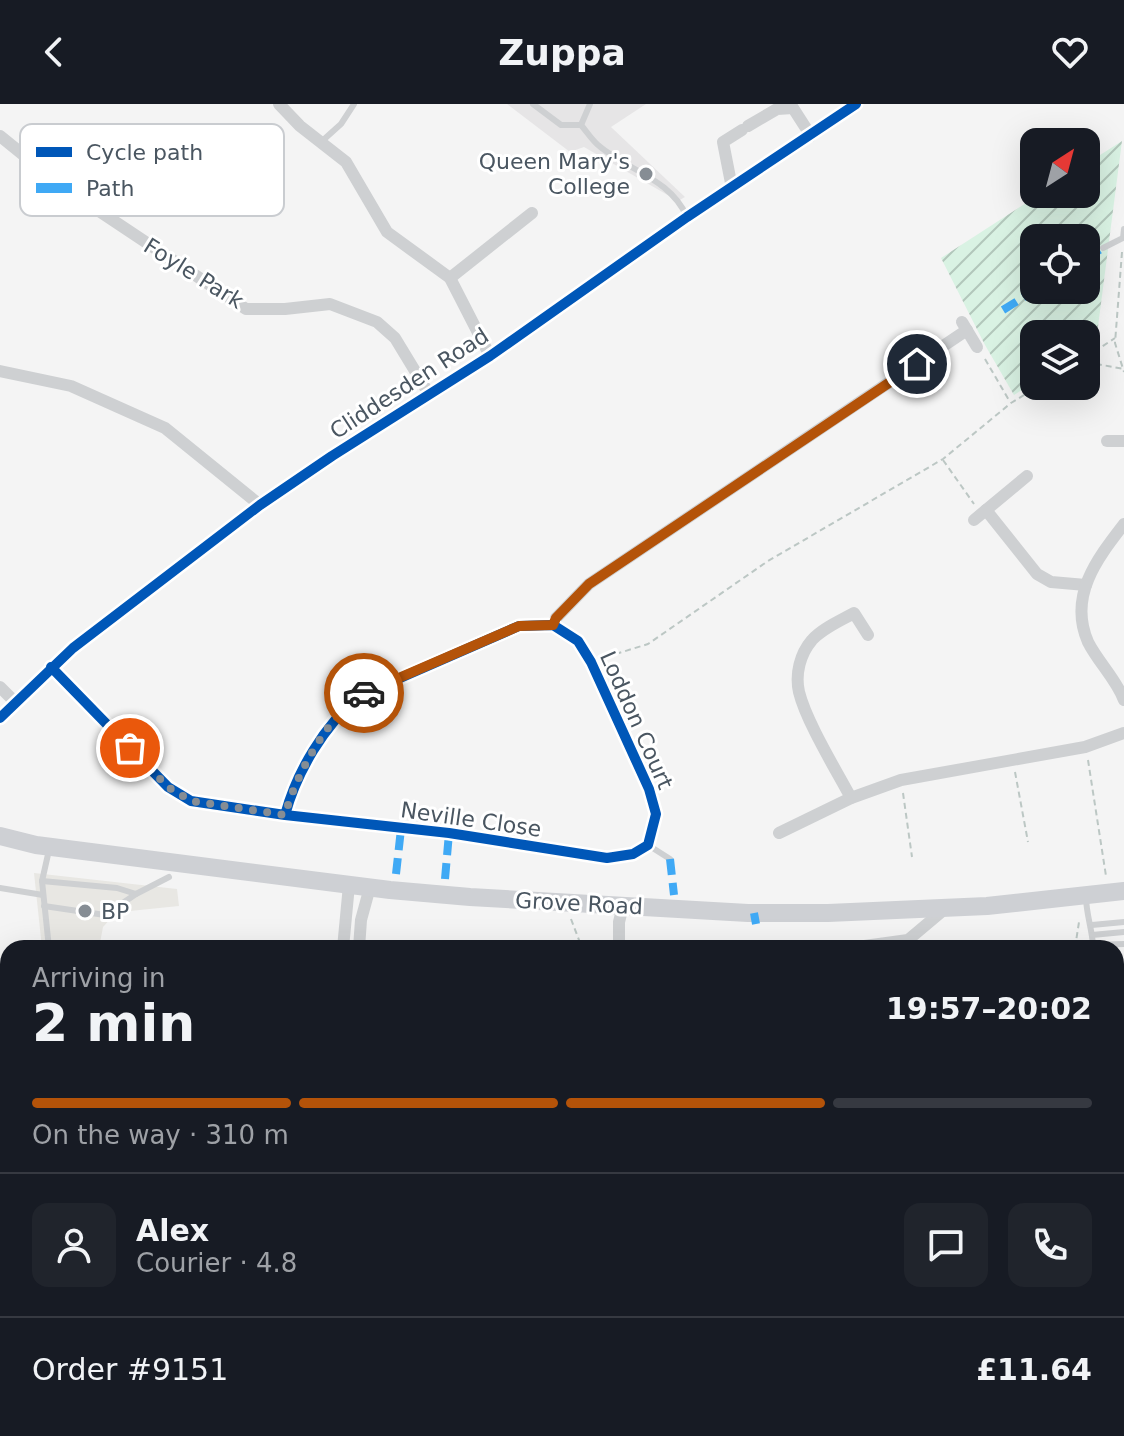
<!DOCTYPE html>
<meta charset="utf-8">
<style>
:root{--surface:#171b24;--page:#20242c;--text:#f1f3f6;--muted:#9ea1a6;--line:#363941;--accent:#b45309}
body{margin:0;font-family:"DejaVu Sans",sans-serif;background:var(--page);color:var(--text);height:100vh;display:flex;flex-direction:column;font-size:30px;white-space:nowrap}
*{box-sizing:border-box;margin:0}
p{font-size:26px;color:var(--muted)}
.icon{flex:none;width:44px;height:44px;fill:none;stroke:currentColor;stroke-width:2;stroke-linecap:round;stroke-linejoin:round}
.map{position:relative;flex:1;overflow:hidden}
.details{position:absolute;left:0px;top:836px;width:1124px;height:496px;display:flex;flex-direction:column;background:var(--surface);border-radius:24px 24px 0 0;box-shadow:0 8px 32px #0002}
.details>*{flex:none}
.needle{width:52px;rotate:36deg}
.fabs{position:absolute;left:1020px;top:24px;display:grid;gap:16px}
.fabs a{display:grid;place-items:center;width:80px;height:80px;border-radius:16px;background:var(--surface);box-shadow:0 8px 32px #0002;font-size:40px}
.pin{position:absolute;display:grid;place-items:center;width:68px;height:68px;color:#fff;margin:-34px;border:4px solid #fff;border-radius:50%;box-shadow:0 2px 8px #0007}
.courier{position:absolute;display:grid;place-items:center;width:80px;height:80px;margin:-40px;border:6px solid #b45309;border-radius:50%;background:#fff;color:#222;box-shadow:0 2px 10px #0007}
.headline em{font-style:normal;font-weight:700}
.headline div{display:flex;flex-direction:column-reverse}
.headline{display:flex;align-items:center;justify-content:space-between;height:136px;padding:0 32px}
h1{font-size:52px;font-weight:700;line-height:60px}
.bar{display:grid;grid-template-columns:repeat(4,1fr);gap:12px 8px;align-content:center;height:96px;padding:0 32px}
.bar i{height:10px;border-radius:6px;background:var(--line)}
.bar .active{background:var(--accent)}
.bar p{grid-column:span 4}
.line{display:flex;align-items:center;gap:20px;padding:0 32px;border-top:2px solid var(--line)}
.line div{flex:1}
.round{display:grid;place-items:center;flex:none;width:84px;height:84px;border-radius:16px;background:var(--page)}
header{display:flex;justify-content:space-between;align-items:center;height:104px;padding:0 32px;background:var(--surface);font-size:36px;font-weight:700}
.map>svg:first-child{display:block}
</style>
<header><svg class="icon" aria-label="back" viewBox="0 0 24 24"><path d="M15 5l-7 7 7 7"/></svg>Zuppa<svg class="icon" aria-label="heart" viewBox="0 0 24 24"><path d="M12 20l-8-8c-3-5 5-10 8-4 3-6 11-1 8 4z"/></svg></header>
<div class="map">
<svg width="1124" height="1332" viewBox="0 0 1124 1332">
<defs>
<pattern id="garden-furrows" width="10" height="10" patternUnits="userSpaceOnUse" patternTransform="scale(2)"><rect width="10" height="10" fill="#d9f2e3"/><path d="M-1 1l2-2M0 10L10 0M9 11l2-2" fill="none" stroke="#b2c7bb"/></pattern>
</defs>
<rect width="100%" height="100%" fill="#f4f4f4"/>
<path fill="#e8e7e3" d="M34 769 177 785 179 802 120 808 113 812 103 823 99 844H42Z"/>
<path fill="#e6e5e6" d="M507 0H646L611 23 685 93 678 97 584 43 570 48Z"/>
<path fill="url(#garden-furrows)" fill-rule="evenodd" d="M1122 37 1096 238 1086 246V230H1034V278L1014 291 985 241 941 154 1040 90H1086V60ZM1034 134H1086V186H1034Z"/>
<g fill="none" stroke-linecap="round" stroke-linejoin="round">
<g stroke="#b9bec3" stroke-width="25">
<g id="highway">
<path d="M1116 1310H1124"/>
<path d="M0 1311H8"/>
</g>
</g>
<g stroke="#bcc7c4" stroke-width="2" stroke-dasharray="6 4" stroke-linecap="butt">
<path d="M1122 148 1115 239 1124 268"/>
<path d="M1086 253 1115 234"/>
<path d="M985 255 1010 298"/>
<path d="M1086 258 1124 265"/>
<path d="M943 356 974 400"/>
<path d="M606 553 648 540 768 457 943 355 1011 299 1039 282"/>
<path d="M1088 656 1106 772"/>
<path d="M1015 668 1028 738"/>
<path d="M903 689 912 753"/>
<path d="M571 815 582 844"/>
<path d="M1075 844 1079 818"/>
</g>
<g stroke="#ced0d2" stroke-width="6">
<path d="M533 0 561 21H581C587 28 592 36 598 41 628 67 670 74 687 113"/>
<path d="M581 21 590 0"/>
<path d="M321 38 341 20 354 0"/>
<path d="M1103 144 1123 134 1124 125"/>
<path d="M648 741 670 755"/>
<path d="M42 777 117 784 136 790 169 773"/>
<path d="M0 784 43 791"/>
<path d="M1086 793C1086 809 1092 825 1093 841L1124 840"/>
<path d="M44 802 105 811 136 790"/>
<path d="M1092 821 1124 818"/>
<path d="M1092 831 1124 828"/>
<path d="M49 844 42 777 49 746"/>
<path d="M0 959 8 967"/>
<path d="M0 1146 8 1140"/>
</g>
<g stroke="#ced0d2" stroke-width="12">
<path d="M279 0 300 22 346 58 387 128 450 174 490 252"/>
<path d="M748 22 777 5 793 4 811 32"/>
<path d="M0 32 63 83 246 205H285L330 200 377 218 395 234 429 290"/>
<path d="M732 84 723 38 742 26"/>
<path d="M450 174 532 109"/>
<path d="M962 218 977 243"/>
<path d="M0 267 71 282 165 324 260 401"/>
<path d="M1107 337H1124"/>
<path d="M986 406 1037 470 1051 478 1086 481"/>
<path d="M974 416 1027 372"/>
<path d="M1124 420C1097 455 1068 492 1088 538 1098 558 1116 575 1124 596"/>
<path d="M553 521 556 514 589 480 967 226"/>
<path d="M51 563 168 683 191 697 285 711C297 667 324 622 359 592L519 522 553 521 578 537 591 558 649 685 656 710 648 741 633 750 607 754 449 729 285 711"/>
<path d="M0 583 15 598"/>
<path d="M0 614 73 544 260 401 332 352 490 252 687 113 856 0"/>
<path d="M851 694C836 666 806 617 799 588 795 570 800 550 812 536 823 524 840 517 854 509L868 531"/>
<path d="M779 729 851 694 901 676 1085 643 1124 629"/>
<path d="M343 844 349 781"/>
<path d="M359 844 361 816 370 783"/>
<path d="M619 844V818L623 802"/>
<path d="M850 844 908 836 946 804"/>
<path d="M0 884 8 886"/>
<path d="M1116 1048 1124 1047"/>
<path d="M1116 1163 1124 1164"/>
<path d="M0 1234H8"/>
</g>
<path stroke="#ced0d4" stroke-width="18" d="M0 732 36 741 390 786 470 793 748 809H828L987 802 1124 787"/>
<use href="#highway" stroke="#bec4c9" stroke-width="22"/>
<g stroke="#3fa9f5" stroke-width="8" stroke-dasharray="16 8" stroke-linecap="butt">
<path d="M1086 154 1103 144"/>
<path d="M1003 206 1035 186"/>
<path d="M670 755 674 791"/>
<path d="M396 770 401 725"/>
<path d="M445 775 449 729"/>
<path d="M754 809 756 820"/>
<path d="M1116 934 1124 929"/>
</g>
<g stroke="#fff" stroke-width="15">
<g id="cycleway">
<path d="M51 563 168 683 191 697 285 711C297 667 324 622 359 592L519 522 553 521 578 537 591 558 649 685 656 710 648 741 633 750 607 754 449 729 285 711"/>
<path d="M0 614 73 544 260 401 332 352 490 252 687 113 856 0"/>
</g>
</g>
<use href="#cycleway" stroke="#0057b8" stroke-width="10"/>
</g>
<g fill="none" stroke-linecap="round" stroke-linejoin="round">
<path stroke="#868d94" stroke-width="8" stroke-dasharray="0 14.4" d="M130 644 168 683 191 697 285 711C295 673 329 609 364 589"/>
<path stroke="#b45309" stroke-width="10" d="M364 589 519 522 553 521 556 514 589 480 917 260"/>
</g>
<g fill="#868d94" stroke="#fff" stroke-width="3">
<circle cx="646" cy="70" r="8"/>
<circle cx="85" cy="807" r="8"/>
</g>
<g text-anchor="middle" stroke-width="6" stroke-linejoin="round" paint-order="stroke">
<g font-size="22" fill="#4a5661" stroke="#fff" text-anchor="end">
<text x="630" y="65">Queen Mary's<tspan x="630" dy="25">College</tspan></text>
<text x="101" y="815" text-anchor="start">BP</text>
</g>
<g font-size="22" fill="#4a5661" stroke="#fff">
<text transform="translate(194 169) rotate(32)" y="8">Foyle Park</text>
<text transform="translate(409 279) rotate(-33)" y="8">Cliddesden Road</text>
<text transform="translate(637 616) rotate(66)" y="8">Loddon Court</text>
<text transform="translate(471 715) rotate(8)" y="8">Neville Close</text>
<text transform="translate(579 799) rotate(3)" y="8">Grove Road</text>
</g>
</g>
<rect x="20" y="20" width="264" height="92" rx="12" fill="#fff" stroke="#c9ccd0" stroke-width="2"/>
<rect x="36" y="43" width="36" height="10" fill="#0057b8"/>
<rect x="36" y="79" width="36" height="10" fill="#3fa9f5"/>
<g font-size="22" fill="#4a5661">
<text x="86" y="56">Cycle path</text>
<text x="86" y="92">Path</text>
</g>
</svg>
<div class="fabs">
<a><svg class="needle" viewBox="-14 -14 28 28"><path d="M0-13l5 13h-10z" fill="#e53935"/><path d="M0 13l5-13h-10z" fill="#9ea1a6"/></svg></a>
<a><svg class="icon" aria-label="locate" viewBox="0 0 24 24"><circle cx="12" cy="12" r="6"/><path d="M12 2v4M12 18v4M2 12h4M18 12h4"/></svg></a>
<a><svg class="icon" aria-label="layers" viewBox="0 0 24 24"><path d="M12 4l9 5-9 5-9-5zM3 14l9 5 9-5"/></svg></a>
</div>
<div class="pin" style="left:130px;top:644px;background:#ea580c"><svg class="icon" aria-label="bag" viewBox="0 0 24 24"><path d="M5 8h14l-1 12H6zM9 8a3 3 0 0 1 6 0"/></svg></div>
<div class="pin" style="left:917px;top:260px;background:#1f2937"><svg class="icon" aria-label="home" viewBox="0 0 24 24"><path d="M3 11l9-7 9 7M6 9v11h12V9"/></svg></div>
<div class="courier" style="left:364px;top:589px"><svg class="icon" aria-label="car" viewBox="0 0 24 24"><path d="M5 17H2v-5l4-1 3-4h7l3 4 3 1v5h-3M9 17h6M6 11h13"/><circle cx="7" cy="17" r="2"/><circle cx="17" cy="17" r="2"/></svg></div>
<section class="details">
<div class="headline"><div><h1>2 min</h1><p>Arriving in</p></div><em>19:57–20:02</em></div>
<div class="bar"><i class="active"></i><i class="active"></i><i class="active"></i><i></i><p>On the way · 310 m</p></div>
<div class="line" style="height:144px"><a class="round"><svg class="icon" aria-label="person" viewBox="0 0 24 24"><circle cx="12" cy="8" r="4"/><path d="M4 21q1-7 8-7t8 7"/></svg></a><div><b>Alex</b><p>Courier · 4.8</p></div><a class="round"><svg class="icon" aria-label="chat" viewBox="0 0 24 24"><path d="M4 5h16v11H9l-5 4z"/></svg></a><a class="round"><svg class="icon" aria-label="phone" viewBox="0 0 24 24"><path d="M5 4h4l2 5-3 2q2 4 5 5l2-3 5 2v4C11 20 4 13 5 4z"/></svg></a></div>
<div class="line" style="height:104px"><div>Order #9151</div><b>£11.64</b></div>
</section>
</div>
